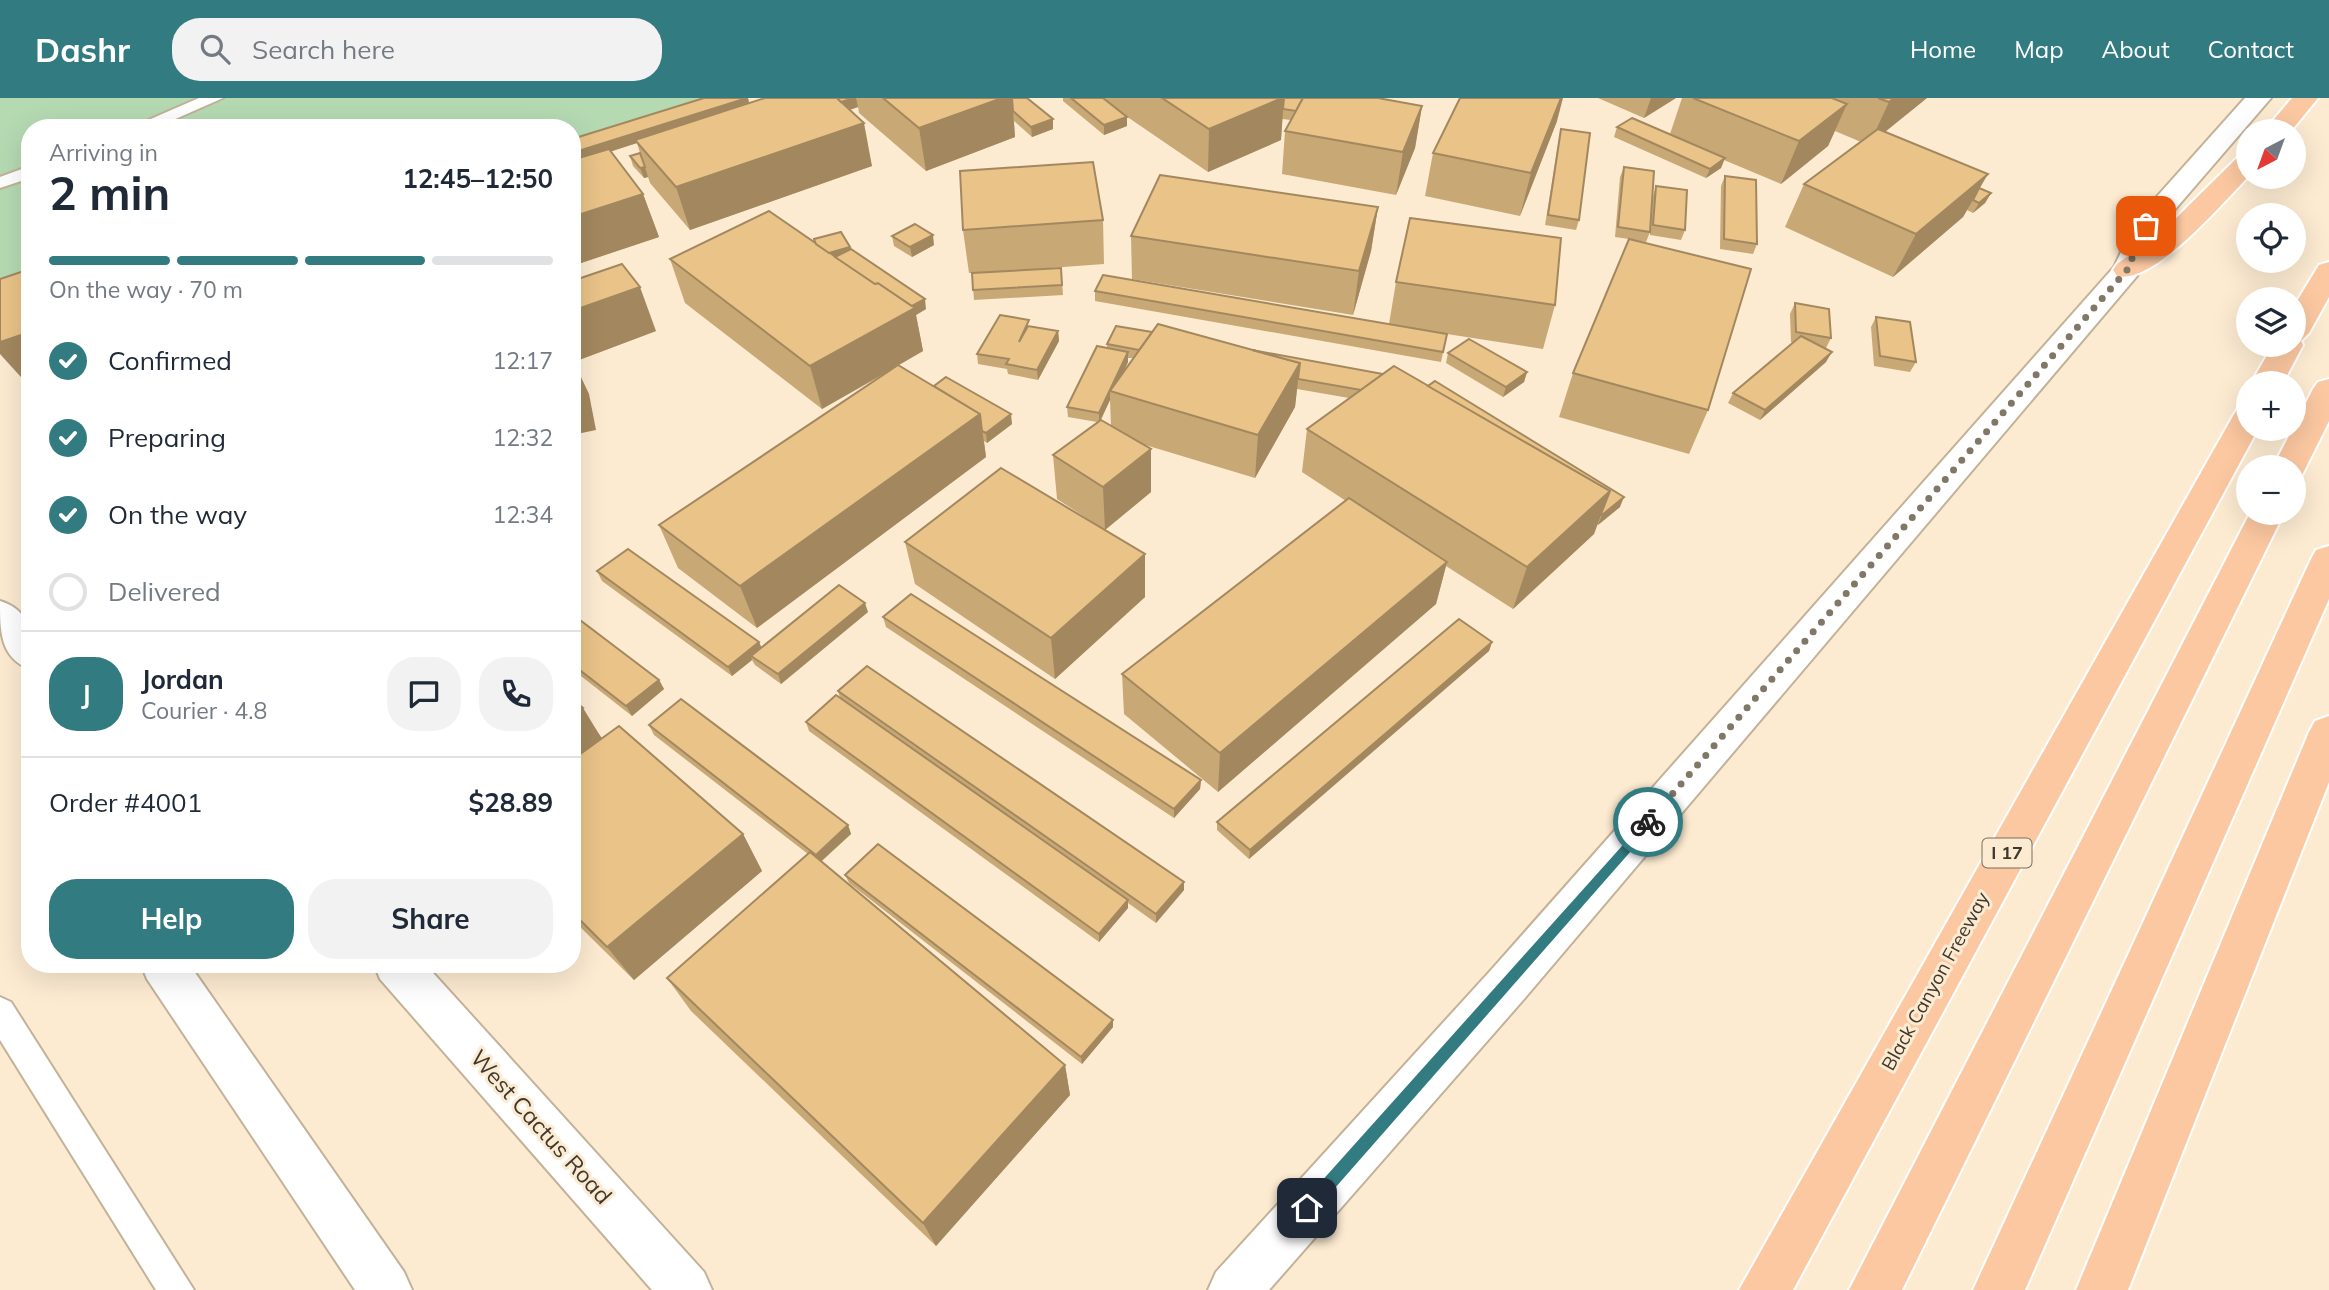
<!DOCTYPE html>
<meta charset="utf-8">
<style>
:root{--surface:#fff;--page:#f2f2f3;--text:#1f2937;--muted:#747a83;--line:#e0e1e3;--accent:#327b80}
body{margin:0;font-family:Mulish,sans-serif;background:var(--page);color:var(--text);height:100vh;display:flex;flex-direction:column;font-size:26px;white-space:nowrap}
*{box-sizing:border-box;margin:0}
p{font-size:23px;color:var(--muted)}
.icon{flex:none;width:38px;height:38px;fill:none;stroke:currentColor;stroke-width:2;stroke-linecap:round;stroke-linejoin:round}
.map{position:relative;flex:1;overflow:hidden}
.side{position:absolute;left:21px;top:21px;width:560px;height:854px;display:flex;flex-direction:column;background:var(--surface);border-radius:28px;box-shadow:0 7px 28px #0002}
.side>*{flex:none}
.needle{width:46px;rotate:221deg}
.buttons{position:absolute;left:2236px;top:21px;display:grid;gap:14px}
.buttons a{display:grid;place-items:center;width:70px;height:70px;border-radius:50%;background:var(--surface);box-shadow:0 7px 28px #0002;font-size:35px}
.pin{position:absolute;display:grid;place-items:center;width:60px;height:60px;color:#fff;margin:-30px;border-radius:14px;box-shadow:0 4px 10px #0006}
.courier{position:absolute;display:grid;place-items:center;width:70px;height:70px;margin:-35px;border:5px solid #327b80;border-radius:50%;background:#fff;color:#222;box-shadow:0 2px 9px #0007}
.head em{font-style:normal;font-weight:700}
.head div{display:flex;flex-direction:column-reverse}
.head{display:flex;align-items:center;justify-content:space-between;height:119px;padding:0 28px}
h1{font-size:46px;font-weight:700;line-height:52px}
.bar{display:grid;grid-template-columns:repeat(4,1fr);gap:10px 7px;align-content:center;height:84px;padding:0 28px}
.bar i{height:9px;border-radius:5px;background:var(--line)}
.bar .on{background:var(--accent)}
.bar p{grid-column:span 4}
.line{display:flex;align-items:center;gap:18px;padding:0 28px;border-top:2px solid var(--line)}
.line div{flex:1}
.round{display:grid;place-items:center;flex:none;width:74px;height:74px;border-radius:28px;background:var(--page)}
ol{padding:0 28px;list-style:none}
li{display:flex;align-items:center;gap:21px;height:77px}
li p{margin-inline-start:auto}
li .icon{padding:7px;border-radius:50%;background:var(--accent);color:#fff;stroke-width:4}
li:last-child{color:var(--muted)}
li i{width:38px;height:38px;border:4px solid var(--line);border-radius:50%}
.button{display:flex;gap:14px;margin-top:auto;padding:14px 28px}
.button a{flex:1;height:80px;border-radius:28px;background:var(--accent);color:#fff;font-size:28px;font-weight:700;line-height:80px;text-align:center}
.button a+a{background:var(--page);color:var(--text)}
header{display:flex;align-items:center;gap:42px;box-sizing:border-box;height:98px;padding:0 35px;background:var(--accent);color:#fff}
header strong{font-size:33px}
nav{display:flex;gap:38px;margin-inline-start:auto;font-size:24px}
.search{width:490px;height:63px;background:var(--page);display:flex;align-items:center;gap:18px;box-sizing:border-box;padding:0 24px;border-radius:28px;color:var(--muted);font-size:26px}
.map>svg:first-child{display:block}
</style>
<header>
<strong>Dashr</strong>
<div class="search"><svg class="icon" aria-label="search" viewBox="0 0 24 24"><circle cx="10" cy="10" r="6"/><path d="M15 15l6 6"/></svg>Search here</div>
<nav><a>Home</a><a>Map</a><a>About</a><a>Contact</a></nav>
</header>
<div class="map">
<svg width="2329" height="1192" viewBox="0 0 2329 1192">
<rect width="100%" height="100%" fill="#fcebd1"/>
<path fill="#b5dab2" d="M0 0H719L572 46V30H30V217L0 227Z"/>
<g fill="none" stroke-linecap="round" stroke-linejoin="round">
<g stroke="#c2b299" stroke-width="4">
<g id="service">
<path d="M199 0H223L155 30H130Z"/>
<path d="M30 68V80L0 90V79Z"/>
<path d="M0 899 11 904 194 1192H156L0 942Z"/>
</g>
</g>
<g stroke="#c2b299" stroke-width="4">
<g id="secondary">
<path d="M2245 0H2271L2159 130 2137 178 1524 901 1269 1192H1208L1216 1174 1492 871 2114 169 2136 122Z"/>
<path d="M0 503C35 514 30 541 30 571 0 560 0 533 0 503Z"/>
<path d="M141 866H189L404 1174 412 1192H355L147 881Z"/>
<path d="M374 866H425L704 1174 712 1192H652L380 881Z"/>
</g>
</g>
<g stroke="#fff" stroke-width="4">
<g id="motorway">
<path d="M2292 0H2318L2291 33H2264Z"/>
<path d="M2249 55V78C2223 104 2154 187 2117 178L2113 172 2117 166 2164 132 2240 57Z"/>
<path d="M2329 164V199L2309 235 2301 243 2303 247 2283 285H2251L2273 247H2294V208L2319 167Z"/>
<path d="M2329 281V323L2302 377 2294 379V369H2273L2313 291 2318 284Z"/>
<path d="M2249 307V331H2258L1793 1192H1739L2233 318 2238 310Z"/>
<path d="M2250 415H2284L1902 1192H1849Z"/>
<path d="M2329 448V501L2025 1192H1973L2311 461 2316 452Z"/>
<path d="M2329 618V684L2128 1192H2076L2309 634 2315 623Z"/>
</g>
</g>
<use href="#service" fill="#fff" fill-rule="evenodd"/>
<use href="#secondary" fill="#fff" fill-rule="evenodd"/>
<use href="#motorway" fill="#fbc8a1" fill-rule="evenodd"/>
</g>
<g fill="#c8a875" fill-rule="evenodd">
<path d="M748 0 749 5 765 0H1027L1053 31 1032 39 1014 23 1015 39 926 73 859 15 858 9 849 12 872 68 690 132 650 85 648 79 644 80 633 68 630 58 640 55 637 45 611 53 643 96 659 139 572 168V62H574L572 60V41Z"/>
<path d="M1063 0H1378L1422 8 1415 50 1396 97 1282 76 1285 33 1291 22 1282 21 1281 42 1208 74 1126 18 1127 28 1104 37 1063 3Z"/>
<path d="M1598 0H1676L1644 20Z"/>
<path d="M1682 0H1927L1885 33 1979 90 1991 95 1985 105 1973 115 1967 112 1963 119 1893 179 1785 129 1804 86 1861 44 1835 33 1828 48 1781 86 1724 62 1721 70 1706 80 1614 39 1617 29 1670 36Z"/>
<path d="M1557 23 1520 118 1425 98 1433 55Z"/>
<path d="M1561 31 1579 122 1576 132 1545 127 1559 41Z"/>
<path d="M1624 69 1650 134 1646 144 1632 142 1708 312 1689 356 1559 319 1573 275 1629 141 1615 139 1620 79Z"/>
<path d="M1725 78 1757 146 1753 156 1720 151 1721 88Z"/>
<path d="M1656 88 1685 132 1681 142 1650 137 1653 98Z"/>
<path d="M1378 109 1371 153 1353 217 1132 181 1131 138Z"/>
<path d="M1103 122 1104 166 994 174 1061 170 1063 197 974 202 972 175H969L963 132Z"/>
<path d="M892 138 934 147 912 159 894 148Z"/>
<path d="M814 141 851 151 926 211 916 217 923 253 899 267 934 288 1012 326 987 345 984 343 986 359 757 530 678 470 659 427 893 271 822 311 685 205 670 161 814 144Z"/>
<path d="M572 183 656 233 579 262 572 251Z"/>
<path d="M1396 184 1555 207 1543 251 1447 236 1441 264 1095 203V193L1389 226Z"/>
<path d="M1795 205 1831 240 1826 250 1822 249 1826 264 1760 322 1728 305 1733 295 1793 245 1791 244 1790 216Z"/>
<path d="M1876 219 1916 264 1910 274 1874 268 1871 229Z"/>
<path d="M1030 228 1058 233 1059 243 1038 282 1008 276 1007 271 978 266 977 256Z"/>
<path d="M1152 234 1383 276 1620 409 1598 427 1597 426 1594 436 1513 511 1446 468 1436 506 1218 694 1124 616 1122 576 1346 403 1302 374 1307 331 1349 300 1297 291 1295 309 1255 380 1142 346 1151 351V394L1105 432 1057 401 1053 357 1097 324 1068 319 1067 309 1107 250V246ZM1128 260H1133L1124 273 1128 264ZM1110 302 1111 328 1101 322Z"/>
<path d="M1448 255 1527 274 1524 284 1503 299 1446 265Z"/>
<path d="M905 444 1145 499 1055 581 915 486Z"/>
<path d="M597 473 759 544 761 549 868 514 781 586 755 567 752 562 732 578 602 483Z"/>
<path d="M883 519 1201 682 1200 691 1174 720 886 529Z"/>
<path d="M572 522 659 582 664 591 632 618 572 571Z"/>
<path d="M1492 544 1489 553 1249 761 1217 732V724Z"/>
<path d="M838 593 1184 792 1156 825 1128 805V810L1099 844 809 633 806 624 840 600Z"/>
<path d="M572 601 602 640 743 736 762 773 634 882 572 821Z"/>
<path d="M649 627 848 727 851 736 822 763 1065 967 1070 997 936 1148 691 913 667 880 808 756 654 637Z"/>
<path d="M845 777 1113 929 1082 966 849 785Z"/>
</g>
<g fill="#a3885f">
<path d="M748 0 750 10 635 42 637 45 576 65 572 55Z"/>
<path d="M854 0H856L858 9 838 16 836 6Z"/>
<path d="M1002 0H1012L1015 39 926 73 919 30Z"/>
<path d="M1282 0H1284L1281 42 1208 74 1209 31Z"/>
<path d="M1561 0H1563L1557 23 1520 118 1531 75Z"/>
<path d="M1651 0H1676L1644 20Z"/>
<path d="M1894 0H1927L1869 47 1889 4Z"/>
<path d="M1847 6 1828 48 1781 86 1799 43Z"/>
<path d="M1422 8 1415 50 1396 97 1403 54Z"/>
<path d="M1127 19V28L1104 37V27Z"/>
<path d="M1053 21V31L1032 39 1031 29Z"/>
<path d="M864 25 872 68 690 132 676 89Z"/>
<path d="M1725 60 1721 70 1706 80 1710 71Z"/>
<path d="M645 69 648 79 644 80 640 70Z"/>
<path d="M1988 76 1963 119 1893 179 1916 136Z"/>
<path d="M1991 95 1985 105 1973 115 1979 105Z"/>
<path d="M643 96 659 139 572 168V119Z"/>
<path d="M1378 109 1371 153 1353 217 1359 173Z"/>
<path d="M933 137 934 147 912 159 910 149Z"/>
<path d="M850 149 852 159 830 165 822 156Z"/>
<path d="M640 189 656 233 579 262 572 246V213Z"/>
<path d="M925 201 926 211 916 217 923 253 822 311 810 268Z"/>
<path d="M1058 233 1059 243 1038 282 1037 272Z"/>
<path d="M30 234V289L0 256V244Z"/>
<path d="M1128 254V264L1114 294 1110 293V302L1099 325V315Z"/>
<path d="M1832 254 1826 264 1760 322 1765 312Z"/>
<path d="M572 260 589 296 596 332 572 337Z"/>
<path d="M1300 265 1295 309 1255 380 1258 337Z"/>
<path d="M1527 274 1524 284 1503 299 1506 289Z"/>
<path d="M980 316 986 359 757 530 740 488Z"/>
<path d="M1011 316 1012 326 987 345 986 335Z"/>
<path d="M1151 351V394L1105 432 1103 389Z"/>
<path d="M1610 393 1594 436 1513 511 1527 469Z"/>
<path d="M1624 399 1620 409 1598 427 1602 417Z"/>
<path d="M1145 456V499L1055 581 1051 540Z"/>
<path d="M1447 464 1436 506 1218 694 1220 655Z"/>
<path d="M865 505 868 514 781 586 778 576Z"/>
<path d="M759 544 763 553 751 558 752 562 732 578 728 569Z"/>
<path d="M1492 544 1489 553 1249 761 1250 752Z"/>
<path d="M659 582 664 591 632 618 626 608Z"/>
<path d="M583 610 607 649 572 676V617Z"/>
<path d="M1201 682 1200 691 1174 720V711Z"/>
<path d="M848 727 851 736 819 765 816 757Z"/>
<path d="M743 736 762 773 634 882 607 849Z"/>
<path d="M1184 784V792L1156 825V816Z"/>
<path d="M1128 802V810L1099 844V836Z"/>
<path d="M1113 922V929L1082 966 1081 959Z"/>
<path d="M1065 967 1070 997 936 1148 923 1125Z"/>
</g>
<g fill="#e9c388" stroke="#a3885f" stroke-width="2">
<path d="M704 0H747L572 55V41Z"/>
<path d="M765 0H837L864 25 676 89 635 42Z"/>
<path d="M837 0H854L841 4Z"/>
<path d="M883 0H1002L919 30Z"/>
<path d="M1012 0H1027L1053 21 1031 29 1013 13Z"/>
<path d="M1071 0H1103L1127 19 1104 27Z"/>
<path d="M1162 0H1282L1209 31Z"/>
<path d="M1284 0H1303L1296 13 1283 11Z"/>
<path d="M1303 0H1378L1422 8 1403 54 1285 33Z"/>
<path d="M1460 0H1561L1531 75 1433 55Z"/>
<path d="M1693 0H1832L1847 6 1799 43Z"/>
<path d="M1878 0H1894L1889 4Z"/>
<path d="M1632 20 1725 60 1710 71 1617 29Z"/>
<path d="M1561 31 1590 35 1579 122 1548 117Z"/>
<path d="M1878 31 1988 76 1916 136 1804 86Z"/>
<path d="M609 51 643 96 572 119V62Z"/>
<path d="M640 55 645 69 640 70 630 58Z"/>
<path d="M1093 64 1103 122 963 132 960 73Z"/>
<path d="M1624 69 1654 73 1650 134 1618 129Z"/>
<path d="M1160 77 1378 109 1359 173 1131 138Z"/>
<path d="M1725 78 1756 82 1757 146 1724 141Z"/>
<path d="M1656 88 1687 92 1685 132 1653 127Z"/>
<path d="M1979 90 1991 95 1979 105 1973 102Z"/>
<path d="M769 113 875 186 878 185 915 210 810 268 670 161Z"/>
<path d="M1410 120 1561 140 1555 207 1396 184Z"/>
<path d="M915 126 933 137 910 149 892 138Z"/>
<path d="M841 134 850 149 829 155 816 146 814 141Z"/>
<path d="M1629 141 1751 171 1708 312 1573 275Z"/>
<path d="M851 151 925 201 912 208 878 185 875 186 835 159Z"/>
<path d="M622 166 640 189 572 213V183Z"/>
<path d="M1061 170 1062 187 973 192 972 175Z"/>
<path d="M30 171V234L0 244V181Z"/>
<path d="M1103 177 1447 236 1443 254 1095 193Z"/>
<path d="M1795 205 1829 211 1831 240 1796 234Z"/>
<path d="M1000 217 1029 222 1019 244 1028 228 1058 233 1037 272 1006 266 1009 261 977 256Z"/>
<path d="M1876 219 1910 224 1916 264 1880 258Z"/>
<path d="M1158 226 1300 265 1258 337 1110 293Z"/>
<path d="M1116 228 1152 234 1139 252 1107 246Z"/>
<path d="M1801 238 1832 254 1765 312 1733 295Z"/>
<path d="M1469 241 1527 274 1506 289 1448 255Z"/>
<path d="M1097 248 1128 254 1099 315 1067 309Z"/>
<path d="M1252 252 1383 276 1361 292 1298 281 1300 265Z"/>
<path d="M898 267 980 316 740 488 659 427Z"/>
<path d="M1394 268 1610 393 1527 469 1307 331Z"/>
<path d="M572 270 576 288 572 289Z"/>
<path d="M946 279 1011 316 986 335 982 333 980 316 934 288Z"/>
<path d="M1435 283 1624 399 1602 417 1601 416 1610 393 1428 288Z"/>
<path d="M1101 322 1151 351 1103 389 1053 357Z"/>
<path d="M1001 370 1145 456 1051 540 905 444Z"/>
<path d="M1349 400 1447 464 1220 655 1122 576Z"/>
<path d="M628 451 759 544 728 569 597 473Z"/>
<path d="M839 487 865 505 778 576 751 558Z"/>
<path d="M911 496 1201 682 1174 711 883 519Z"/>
<path d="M576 519 659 582 626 608 572 566V522Z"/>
<path d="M1459 521 1492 544 1250 752 1217 724Z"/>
<path d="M867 568 1184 784 1156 816 838 593Z"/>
<path d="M836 597 1128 802 1099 836 806 624Z"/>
<path d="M572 601 583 610 572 617Z"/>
<path d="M681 601 848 727 816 757 649 627Z"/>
<path d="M619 628 743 736 607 849 572 814V662Z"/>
<path d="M878 746 1113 922 1081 959 845 777Z"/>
<path d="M810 754 1065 967 923 1125 667 880Z"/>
</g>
<path fill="#327b80" d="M1648 719 1653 720V728L1313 1115H1302V1105Z"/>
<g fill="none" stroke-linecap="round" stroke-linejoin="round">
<path stroke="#817767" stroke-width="7" stroke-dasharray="0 12.6" d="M1648 724 2127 172 2146 128"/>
</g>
<g text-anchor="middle" stroke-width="6" stroke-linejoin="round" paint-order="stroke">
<rect fill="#fcebd1" stroke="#786e5f" stroke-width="2" x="1982.5" y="740.5" width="49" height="29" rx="5"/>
<g font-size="18" font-weight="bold" fill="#3f382e">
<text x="2007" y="761">I 17</text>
</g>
<g font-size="19" fill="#3f382e" stroke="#fcebd1">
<text transform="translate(1935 883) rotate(-61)" y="7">Black Canyon Freeway</text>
</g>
<g font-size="23" fill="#3f382e" stroke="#fcebd1">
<text transform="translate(541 1029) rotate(48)" y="8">West Cactus Road</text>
</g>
</g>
</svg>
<div class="buttons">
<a><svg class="needle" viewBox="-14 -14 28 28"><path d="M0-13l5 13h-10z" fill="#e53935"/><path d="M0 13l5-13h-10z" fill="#747a83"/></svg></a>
<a><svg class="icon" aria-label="locate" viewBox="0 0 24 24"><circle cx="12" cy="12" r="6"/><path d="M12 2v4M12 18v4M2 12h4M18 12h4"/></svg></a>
<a><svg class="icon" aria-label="layers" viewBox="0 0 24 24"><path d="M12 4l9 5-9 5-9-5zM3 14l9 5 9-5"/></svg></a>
<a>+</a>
<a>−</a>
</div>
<div class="pin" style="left:2146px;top:128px;background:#ea580c"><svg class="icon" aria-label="bag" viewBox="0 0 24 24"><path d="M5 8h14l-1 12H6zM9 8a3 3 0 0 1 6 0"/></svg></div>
<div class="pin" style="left:1307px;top:1110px;background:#1f2937"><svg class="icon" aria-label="home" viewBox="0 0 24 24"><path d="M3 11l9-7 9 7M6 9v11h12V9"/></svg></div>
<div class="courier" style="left:1648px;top:724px"><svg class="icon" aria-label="bike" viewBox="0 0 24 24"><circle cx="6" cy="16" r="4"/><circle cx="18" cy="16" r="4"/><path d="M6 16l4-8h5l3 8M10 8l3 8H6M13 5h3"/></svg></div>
<section class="side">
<div class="head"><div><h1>2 min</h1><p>Arriving in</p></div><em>12:45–12:50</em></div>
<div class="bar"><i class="on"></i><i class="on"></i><i class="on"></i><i></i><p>On the way · 70 m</p></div>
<ol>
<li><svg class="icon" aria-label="check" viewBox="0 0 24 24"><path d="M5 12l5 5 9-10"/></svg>Confirmed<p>12:17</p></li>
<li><svg class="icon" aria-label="check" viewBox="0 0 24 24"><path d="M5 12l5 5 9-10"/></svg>Preparing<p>12:32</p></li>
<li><svg class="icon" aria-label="check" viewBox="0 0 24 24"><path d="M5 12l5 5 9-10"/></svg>On the way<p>12:34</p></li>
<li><i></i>Delivered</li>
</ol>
<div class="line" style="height:126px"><b class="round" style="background:var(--accent);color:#fff">J</b><div><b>Jordan</b><p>Courier · 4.8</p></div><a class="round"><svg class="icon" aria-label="chat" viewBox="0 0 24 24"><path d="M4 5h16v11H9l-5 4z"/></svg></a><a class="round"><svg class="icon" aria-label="phone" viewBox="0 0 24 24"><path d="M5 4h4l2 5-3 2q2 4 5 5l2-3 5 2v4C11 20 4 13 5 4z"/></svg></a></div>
<div class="line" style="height:91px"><div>Order #4001</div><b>$28.89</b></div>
<div class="button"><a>Help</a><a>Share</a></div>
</section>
</div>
